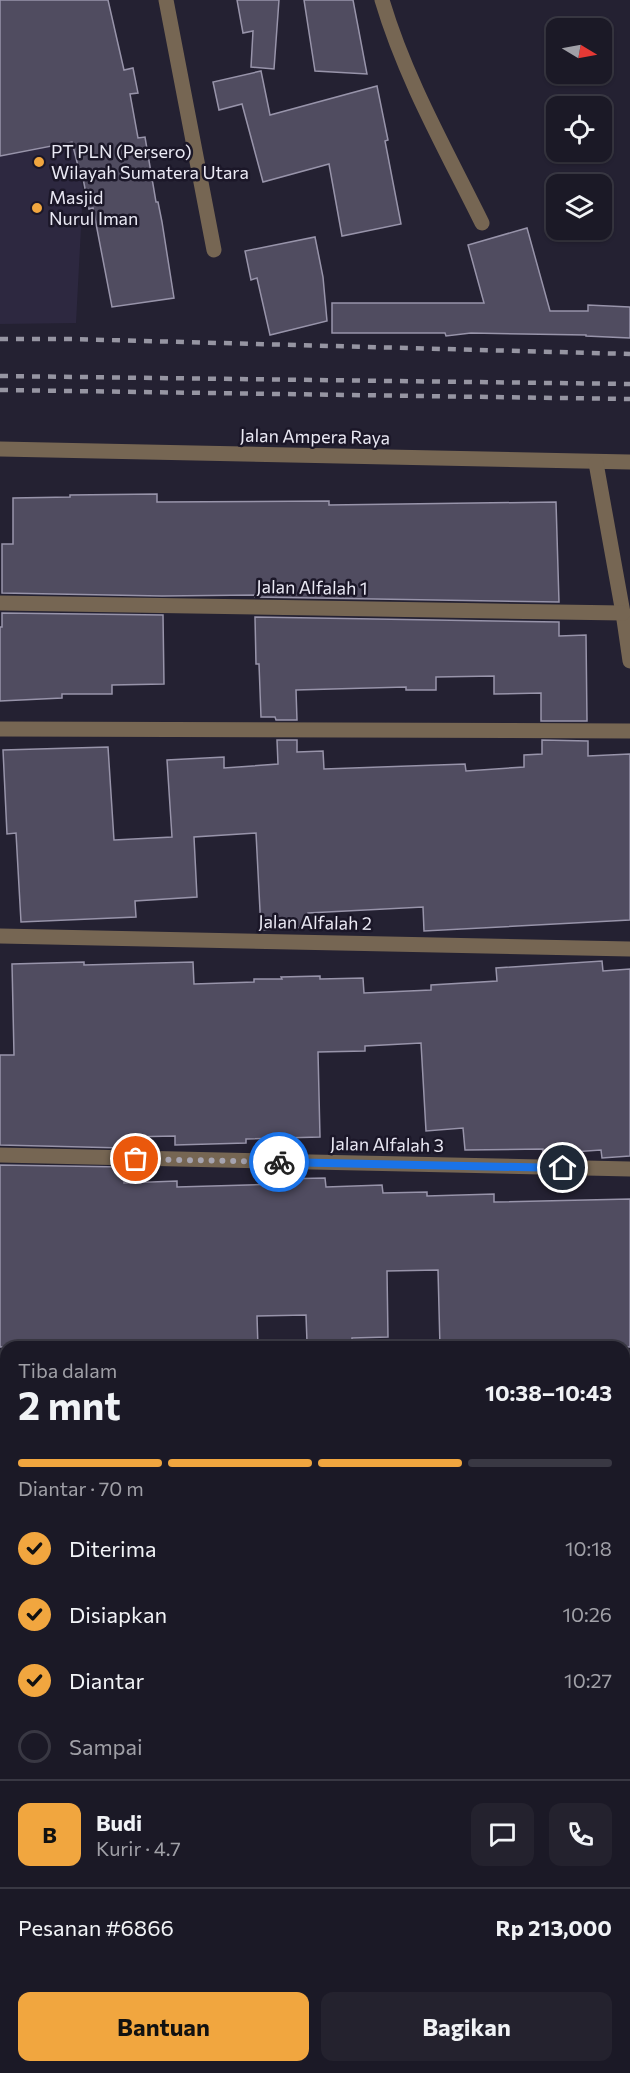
<!DOCTYPE html>
<html lang="id">
<meta charset="utf-8">
<style>
:root{--surface:#1b1926;--page:#24222e;--text:#f1f3f6;--muted:#a0a0a7;--line:#393843;--accent:#f1a63f}
body{margin:0;font-family:Commissioner,sans-serif;background:var(--page);color:var(--text);height:100vh;display:flex;flex-direction:column;font-size:22px;white-space:nowrap}
*{box-sizing:border-box;margin:0}
p{font-size:20px;color:var(--muted)}
.icon{flex:none;width:33px;height:33px;fill:none;stroke:currentColor;stroke-width:2;stroke-linecap:round;stroke-linejoin:round}
.map{position:relative;flex:1;overflow:hidden}
.sheet{position:absolute;left:0px;top:1341px;width:630px;height:732px;display:flex;flex-direction:column;background:var(--surface);border-radius:18px 18px 0 0;box-shadow:0 2px 4px #0004,0 0 0 2px var(--line)}
.sheet>*{flex:none}
.needle{width:39px;rotate:100deg}
.buttons{position:absolute;left:546px;top:18px;display:grid;gap:12px}
.buttons a{display:grid;place-items:center;width:66px;height:66px;border-radius:12px;background:var(--surface);box-shadow:0 2px 4px #0004,0 0 0 2px var(--line);font-size:30px}
.pin{position:absolute;display:grid;place-items:center;width:51px;height:51px;color:#fff;margin:-26px;border:3px solid #fff;border-radius:50%;box-shadow:0 2px 6px #0007}
.courier{position:absolute;display:grid;place-items:center;width:60px;height:60px;margin:-30px;border:4px solid #1a73e8;border-radius:50%;background:#fff;color:#222;box-shadow:0 2px 8px #0007}
.overview em{font-style:normal;font-weight:700}
.overview div{display:flex;flex-direction:column-reverse}
.overview{display:flex;align-items:center;justify-content:space-between;height:102px;padding:0 18px}
h1{font-size:39px;font-weight:700;line-height:45px}
.bar{display:grid;grid-template-columns:repeat(4,1fr);gap:9px 6px;align-content:center;height:72px;padding:0 18px}
.bar i{height:8px;border-radius:4px;background:var(--line)}
.bar .selected{background:var(--accent)}
.bar p{grid-column:span 4}
.line{display:flex;align-items:center;gap:15px;padding:0 18px;border-top:2px solid var(--line)}
.line div{flex:1}
.round{display:grid;place-items:center;flex:none;width:63px;height:63px;border-radius:12px;background:var(--page)}
ol{padding:0 18px;list-style:none}
li{display:flex;align-items:center;gap:18px;height:66px}
li p{margin-inline-start:auto}
li .icon{padding:6px;border-radius:50%;background:var(--accent);color:#111;stroke-width:4}
li:last-child{color:var(--muted)}
li i{width:33px;height:33px;border:3px solid var(--line);border-radius:50%}
.action{display:flex;gap:12px;margin-top:auto;padding:12px 18px}
.action a{flex:1;height:69px;border-radius:12px;background:var(--accent);color:#111;font-size:24px;font-weight:700;line-height:69px;text-align:center}
.action a+a{background:var(--page);color:var(--text)}
.map>svg:first-child{display:block}
</style>
<div class="map">
<svg width="630" height="2073" viewBox="0 0 630 2073">
<rect width="100%" height="100%" fill="#242132"/>
<path fill="#2d2840" d="M0 0H38L74 151 83 189 76 323 0 324Z"/>
<g fill="#504c60" stroke="#9894aa" stroke-width="1.5">
<path d="M0 0H108L124 70 133 68 138 93 130 94 138 138 145 137 156 202H158L162 222 174 298 112 307 93 208 89 209 82 173 80 174 72 142 0 156Z"/>
<path d="M237 0H279L274 69 251 67 253 31 243 33Z"/>
<path d="M304 0H353L367 74 315 71Z"/>
<path d="M261 71 270 115 377 86 388 140 385 141 401 224 342 236 329 164 263 182 242 104 219 110 213 82Z"/>
<path d="M527 228 550 311H588V305L630 307V338L586 336V335L471 333 446 336 445 333H332V303H484L468 245Z"/>
<path d="M315 237 323 277 327 321 270 335 257 278 251 280 245 251Z"/>
<path d="M157 494V502L329 501V505L556 502 559 602 255 597V595L162 596 2 593V544H13V498L70 497V495Z"/>
<path d="M2 613 163 615 164 684 112 685V694H62V698L0 701V627H2Z"/>
<path d="M255 617 559 622V636L586 635 587 721H541V693L494 694V676L436 677V690H406V687L296 690 297 720H276L275 717H261L259 664H256Z"/>
<path d="M277 740H297V752L323 751 324 769 465 764 466 771 524 767V755L542 754V740L588 741V756L630 754V920L424 931 423 907 308 913 309 927 261 930 256 833 194 837 197 897 135 901 136 917 21 922 16 833 7 834 3 750 108 747 114 840 172 837 167 760 224 757V768L278 764Z"/>
<path d="M602 961 603 971 630 969V1156L602 1158 601 1150 543 1154V1149L465 1150 463 1128 426 1131 421 1043 365 1046V1051L318 1052 320 1137 246 1139V1143L175 1145V1136L127 1137V1141H122L123 1148 0 1145V1055H14L12 964 84 962V965L193 962 194 984 254 982V979H282L281 977 320 976V979L363 978 364 993 431 990V985L497 981 496 968Z"/>
<path d="M0 1165 124 1167V1183L177 1181V1187L279 1184V1179L325 1178 326 1187 382 1185 383 1193 427 1192V1196L494 1194V1202L630 1199V1347H440L438 1270 387 1271 388 1337 352 1338V1341L307 1342 306 1315 257 1316 258 1347H0Z"/>
</g>
<g fill="none" stroke-linecap="round" stroke-linejoin="round">
<g stroke="#766653" stroke-width="15">
<path d="M166 0 214 250"/>
<path d="M382 0C405 78 446 150 482 223"/>
<path d="M0 449 630 462"/>
<path d="M596 463 623 613 630 661"/>
<path d="M0 603 623 613"/>
<path d="M0 729 630 731"/>
<path d="M0 936 630 949"/>
<path d="M0 1155 630 1169"/>
<path d="M0 1374H6"/>
<path d="M624 1381H630"/>
<path d="M0 1463 6 1492"/>
<path d="M624 1594H630"/>
<path d="M624 1834H630"/>
<path d="M140 2067 141 2073"/>
<path d="M593 2067 594 2073"/>
<path d="M394 2073 395 2067"/>
</g>
<g stroke="#9695a2" stroke-width="4.5" stroke-dasharray="8 8" stroke-linecap="butt">
<path d="M0 339H70L630 354"/>
<path d="M0 376 630 384"/>
<path d="M0 390 630 399"/>
</g>
</g>
<g fill="none" stroke-linecap="round" stroke-linejoin="round">
<path stroke="#a5a3b0" stroke-width="6" stroke-dasharray="0 10.8" d="M136 1159 279 1162"/>
<path stroke="#1a73e8" stroke-width="8" d="M279 1162 563 1168"/>
</g>
<g fill="#f1a63f" stroke="#1b1728" stroke-width="2">
<circle cx="39" cy="162" r="6"/>
<circle cx="37" cy="208" r="6"/>
</g>
<g text-anchor="middle" stroke-width="5" stroke-linejoin="round" paint-order="stroke">
<g font-size="18" fill="#eae9f4" stroke="#1b1728" text-anchor="start">
<text x="51" y="158">PT PLN (Persero)<tspan x="51" dy="21">Wilayah Sumatera Utara</tspan></text>
<text x="49" y="204">Masjid<tspan x="49" dy="21">Nurul Iman</tspan></text>
</g>
<g font-size="18" fill="#eae9f4" stroke="#1b1728">
<text transform="translate(315 437) rotate(1)" y="6">Jalan Ampera Raya</text>
<text transform="translate(312 588) rotate(1)" y="6">Jalan Alfalah 1</text>
<text transform="translate(315 923) rotate(1)" y="6">Jalan Alfalah 2</text>
<text transform="translate(387 1145) rotate(1)" y="6">Jalan Alfalah 3</text>
</g>
</g>
</svg>
<div class="buttons">
<a><svg class="needle" viewBox="-14 -14 28 28"><path d="M0-13l5 13h-10z" fill="#e53935"/><path d="M0 13l5-13h-10z" fill="#a0a0a7"/></svg></a>
<a><svg class="icon" aria-label="locate" viewBox="0 0 24 24"><circle cx="12" cy="12" r="6"/><path d="M12 2v4M12 18v4M2 12h4M18 12h4"/></svg></a>
<a><svg class="icon" aria-label="layers" viewBox="0 0 24 24"><path d="M12 4l9 5-9 5-9-5zM3 14l9 5 9-5"/></svg></a>
</div>
<div class="pin" style="left:136px;top:1159px;background:#ea580c"><svg class="icon" aria-label="bag" viewBox="0 0 24 24"><path d="M5 8h14l-1 12H6zM9 8a3 3 0 0 1 6 0"/></svg></div>
<div class="pin" style="left:563px;top:1168px;background:#1f2937"><svg class="icon" aria-label="home" viewBox="0 0 24 24"><path d="M3 11l9-7 9 7M6 9v11h12V9"/></svg></div>
<div class="courier" style="left:279px;top:1162px"><svg class="icon" aria-label="bike" viewBox="0 0 24 24"><circle cx="6" cy="16" r="4"/><circle cx="18" cy="16" r="4"/><path d="M6 16l4-8h5l3 8M10 8l3 8H6M13 5h3"/></svg></div>
<section class="sheet">
<div class="overview"><div><h1>2 mnt</h1><p>Tiba dalam</p></div><em>10:38–10:43</em></div>
<div class="bar"><i class="selected"></i><i class="selected"></i><i class="selected"></i><i></i><p>Diantar · 70 m</p></div>
<ol>
<li><svg class="icon" aria-label="check" viewBox="0 0 24 24"><path d="M5 12l5 5 9-10"/></svg>Diterima<p>10:18</p></li>
<li><svg class="icon" aria-label="check" viewBox="0 0 24 24"><path d="M5 12l5 5 9-10"/></svg>Disiapkan<p>10:26</p></li>
<li><svg class="icon" aria-label="check" viewBox="0 0 24 24"><path d="M5 12l5 5 9-10"/></svg>Diantar<p>10:27</p></li>
<li><i></i>Sampai</li>
</ol>
<div class="line" style="height:108px"><b class="round" style="background:var(--accent);color:#111">B</b><div><b>Budi</b><p>Kurir · 4.7</p></div><a class="round"><svg class="icon" aria-label="chat" viewBox="0 0 24 24"><path d="M4 5h16v11H9l-5 4z"/></svg></a><a class="round"><svg class="icon" aria-label="phone" viewBox="0 0 24 24"><path d="M5 4h4l2 5-3 2q2 4 5 5l2-3 5 2v4C11 20 4 13 5 4z"/></svg></a></div>
<div class="line" style="height:78px"><div>Pesanan #6866</div><b>Rp 213,000</b></div>
<div class="action"><a>Bantuan</a><a>Bagikan</a></div>
</section>
</div>
